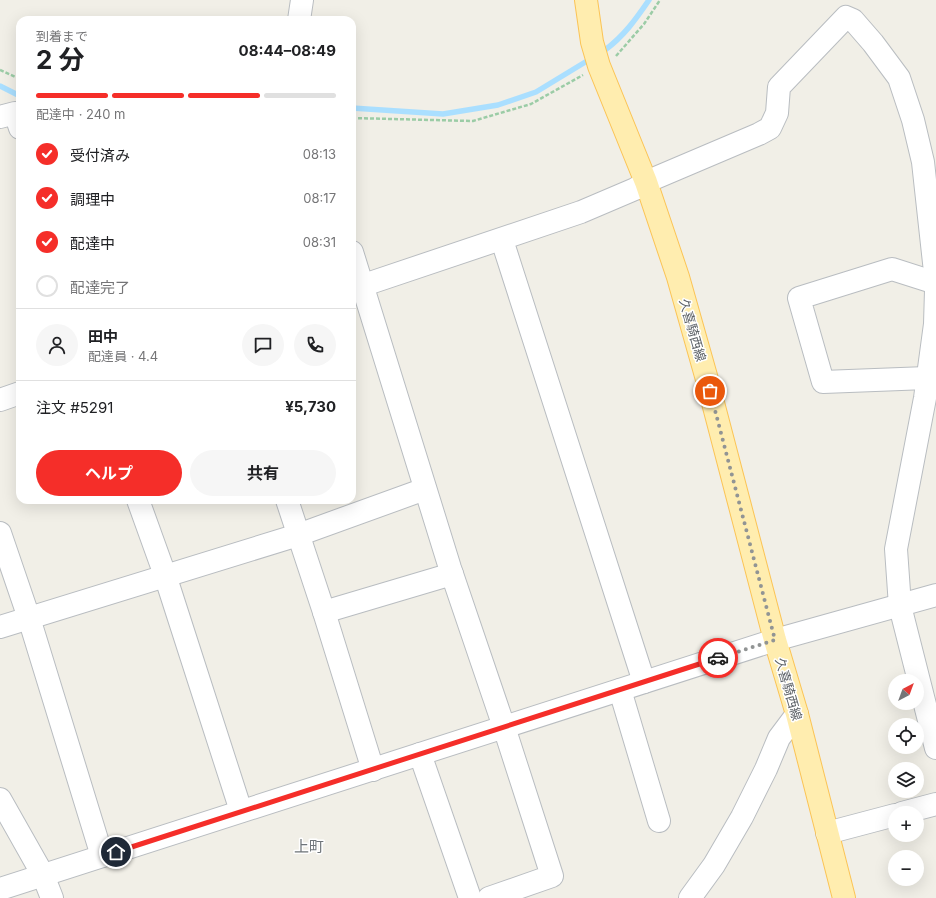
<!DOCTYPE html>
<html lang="ja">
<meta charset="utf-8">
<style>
:root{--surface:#fff;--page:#f6f6f6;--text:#202124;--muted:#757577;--line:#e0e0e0;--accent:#f52e29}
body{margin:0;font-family:Inter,"Noto Sans JP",sans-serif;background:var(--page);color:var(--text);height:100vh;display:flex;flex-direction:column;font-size:15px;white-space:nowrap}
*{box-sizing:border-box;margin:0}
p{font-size:13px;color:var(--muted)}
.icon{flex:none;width:22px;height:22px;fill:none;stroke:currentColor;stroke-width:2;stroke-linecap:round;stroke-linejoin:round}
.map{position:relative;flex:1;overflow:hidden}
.details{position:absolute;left:16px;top:16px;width:340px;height:488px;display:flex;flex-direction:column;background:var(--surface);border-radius:12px;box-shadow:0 4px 16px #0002}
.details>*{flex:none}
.needle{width:26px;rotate:41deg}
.buttons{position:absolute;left:888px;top:674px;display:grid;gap:8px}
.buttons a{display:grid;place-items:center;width:36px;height:36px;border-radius:50%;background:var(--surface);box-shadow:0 4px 16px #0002;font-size:20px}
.pin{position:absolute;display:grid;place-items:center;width:34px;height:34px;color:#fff;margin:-17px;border:2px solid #fff;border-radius:50%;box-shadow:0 1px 4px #0007}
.courier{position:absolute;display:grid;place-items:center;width:40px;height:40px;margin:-20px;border:3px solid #f52e29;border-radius:50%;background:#fff;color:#222;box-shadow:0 1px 5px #0007}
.headline em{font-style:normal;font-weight:700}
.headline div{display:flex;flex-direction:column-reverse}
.headline{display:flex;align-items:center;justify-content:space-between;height:68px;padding:0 20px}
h1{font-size:26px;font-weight:700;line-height:30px}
.bar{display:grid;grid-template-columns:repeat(4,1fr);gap:6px 4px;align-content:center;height:48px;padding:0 20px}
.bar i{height:5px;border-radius:3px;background:var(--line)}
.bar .selected{background:var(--accent)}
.bar p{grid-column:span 4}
.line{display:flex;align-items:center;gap:10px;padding:0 20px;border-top:1px solid var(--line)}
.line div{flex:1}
.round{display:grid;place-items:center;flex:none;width:42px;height:42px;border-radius:21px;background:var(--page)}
ol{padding:0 20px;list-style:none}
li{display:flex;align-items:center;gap:12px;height:44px}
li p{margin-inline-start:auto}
li .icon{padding:4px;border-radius:50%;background:var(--accent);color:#fff;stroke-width:4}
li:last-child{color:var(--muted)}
li i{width:22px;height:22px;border:2px solid var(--line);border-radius:50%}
.button{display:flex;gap:8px;margin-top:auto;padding:8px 20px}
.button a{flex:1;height:46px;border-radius:24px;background:var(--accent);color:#fff;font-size:16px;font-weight:700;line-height:46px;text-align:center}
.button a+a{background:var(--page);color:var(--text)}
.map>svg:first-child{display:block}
</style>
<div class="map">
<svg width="936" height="898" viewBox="0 0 936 898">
<rect width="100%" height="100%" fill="#f1efe7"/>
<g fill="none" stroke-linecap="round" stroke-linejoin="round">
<g stroke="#aadfff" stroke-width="5.5">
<path d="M605 50C624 36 636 19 649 0"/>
<path d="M0 86 20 96"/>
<path d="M352 108 443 114 498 105 536 92 587 61"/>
</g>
<g stroke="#b9bdc1" stroke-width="24">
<g id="minor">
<path d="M299 20 302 0"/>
<path d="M0 117 15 113 20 128"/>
<path d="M502 240 644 682"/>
<path d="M352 252 450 568 504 727 552 876 489 898"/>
<path d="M352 289 581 212 635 189 646 182 759 134 770 128 777 113 779 87 846 17 853 20 873 43 899 78 913 120 923 162 936 281"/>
<path d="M936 290 935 324 925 398 896 549 900 606 936 748"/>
<path d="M927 378 823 382 799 298 892 269 936 283"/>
<path d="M0 400 20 393"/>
<path d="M138 500 165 575 241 811"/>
<path d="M287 500 324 612 373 770"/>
<path d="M0 533 29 618 102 856"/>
<path d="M324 612 452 574"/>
<path d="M0 627 298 535 425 489"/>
<path d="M620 690 659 821"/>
<path d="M420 754 470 898"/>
<path d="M0 799 43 875 52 898"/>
<path d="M902 813 936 804"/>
<path d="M827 833 895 815"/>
<path d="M0 889 775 640 936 595"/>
<path d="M690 898 714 865 742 817 766 769 779 738 797 714"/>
</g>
</g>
<g stroke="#fbc456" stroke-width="24">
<path id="major" d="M586 0 592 42 599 66 646 182 678 277 706 376 775 640 797 714 844 898"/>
</g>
<g stroke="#9bcca6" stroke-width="2.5" stroke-dasharray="4 2" stroke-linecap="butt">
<path d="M616 56 644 24 660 0"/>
<path d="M0 70 20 79"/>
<path d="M352 118 473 121 531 104 583 75"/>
</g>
<use href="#minor" stroke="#fff" stroke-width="22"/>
<use href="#major" stroke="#ffedaf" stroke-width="22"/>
</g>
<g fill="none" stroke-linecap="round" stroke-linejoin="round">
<path stroke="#919494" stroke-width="4" stroke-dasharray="0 7.2" d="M710 391 775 640 718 658"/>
<path stroke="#f52e29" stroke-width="5" d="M116 852 718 658"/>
</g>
<g text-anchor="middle" stroke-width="3" stroke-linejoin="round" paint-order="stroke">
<g font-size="13" fill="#5e6368" stroke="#fff">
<text transform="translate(693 330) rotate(74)" y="5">久喜騎西線</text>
<text transform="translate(789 689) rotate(74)" y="5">久喜騎西線</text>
</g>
<g font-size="15" fill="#6f757a" stroke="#fff">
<text x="309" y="852">上町</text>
</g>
</g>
</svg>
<div class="buttons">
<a><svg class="needle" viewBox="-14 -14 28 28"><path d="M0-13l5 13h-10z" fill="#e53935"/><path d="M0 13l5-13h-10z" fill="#757577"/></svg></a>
<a><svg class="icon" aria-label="locate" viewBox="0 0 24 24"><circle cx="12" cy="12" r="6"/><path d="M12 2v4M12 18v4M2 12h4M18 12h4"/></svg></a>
<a><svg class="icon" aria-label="layers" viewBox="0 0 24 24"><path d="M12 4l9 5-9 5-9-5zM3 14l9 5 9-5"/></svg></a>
<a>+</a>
<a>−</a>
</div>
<div class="pin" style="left:710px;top:391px;background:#ea580c"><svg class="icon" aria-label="bag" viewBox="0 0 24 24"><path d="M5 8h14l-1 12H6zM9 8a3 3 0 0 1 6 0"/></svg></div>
<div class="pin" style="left:116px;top:852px;background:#1f2937"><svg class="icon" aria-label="home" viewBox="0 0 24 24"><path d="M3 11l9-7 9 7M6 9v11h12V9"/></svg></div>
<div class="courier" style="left:718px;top:658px"><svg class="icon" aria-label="car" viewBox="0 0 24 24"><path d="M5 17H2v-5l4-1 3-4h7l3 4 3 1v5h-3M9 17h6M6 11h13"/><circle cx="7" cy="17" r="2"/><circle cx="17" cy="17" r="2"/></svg></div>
<section class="details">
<div class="headline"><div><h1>2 分</h1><p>到着まで</p></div><em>08:44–08:49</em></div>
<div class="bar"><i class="selected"></i><i class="selected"></i><i class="selected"></i><i></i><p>配達中 · 240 m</p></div>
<ol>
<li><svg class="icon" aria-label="check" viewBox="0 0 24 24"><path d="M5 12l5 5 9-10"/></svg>受付済み<p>08:13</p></li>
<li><svg class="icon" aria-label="check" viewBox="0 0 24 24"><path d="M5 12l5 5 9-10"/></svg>調理中<p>08:17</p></li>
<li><svg class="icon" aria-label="check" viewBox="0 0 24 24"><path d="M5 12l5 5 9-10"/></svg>配達中<p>08:31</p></li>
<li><i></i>配達完了</li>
</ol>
<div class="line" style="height:72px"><a class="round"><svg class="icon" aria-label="person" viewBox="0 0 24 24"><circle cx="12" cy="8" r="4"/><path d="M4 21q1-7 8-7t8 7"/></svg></a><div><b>田中</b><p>配達員 · 4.4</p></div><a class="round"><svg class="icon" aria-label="chat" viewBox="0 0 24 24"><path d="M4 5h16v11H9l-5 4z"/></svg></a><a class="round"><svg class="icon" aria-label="phone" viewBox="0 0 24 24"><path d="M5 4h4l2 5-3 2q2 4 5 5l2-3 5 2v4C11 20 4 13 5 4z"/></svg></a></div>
<div class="line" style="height:52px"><div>注文 #5291</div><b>¥5,730</b></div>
<div class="button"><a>ヘルプ</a><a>共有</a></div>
</section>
</div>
